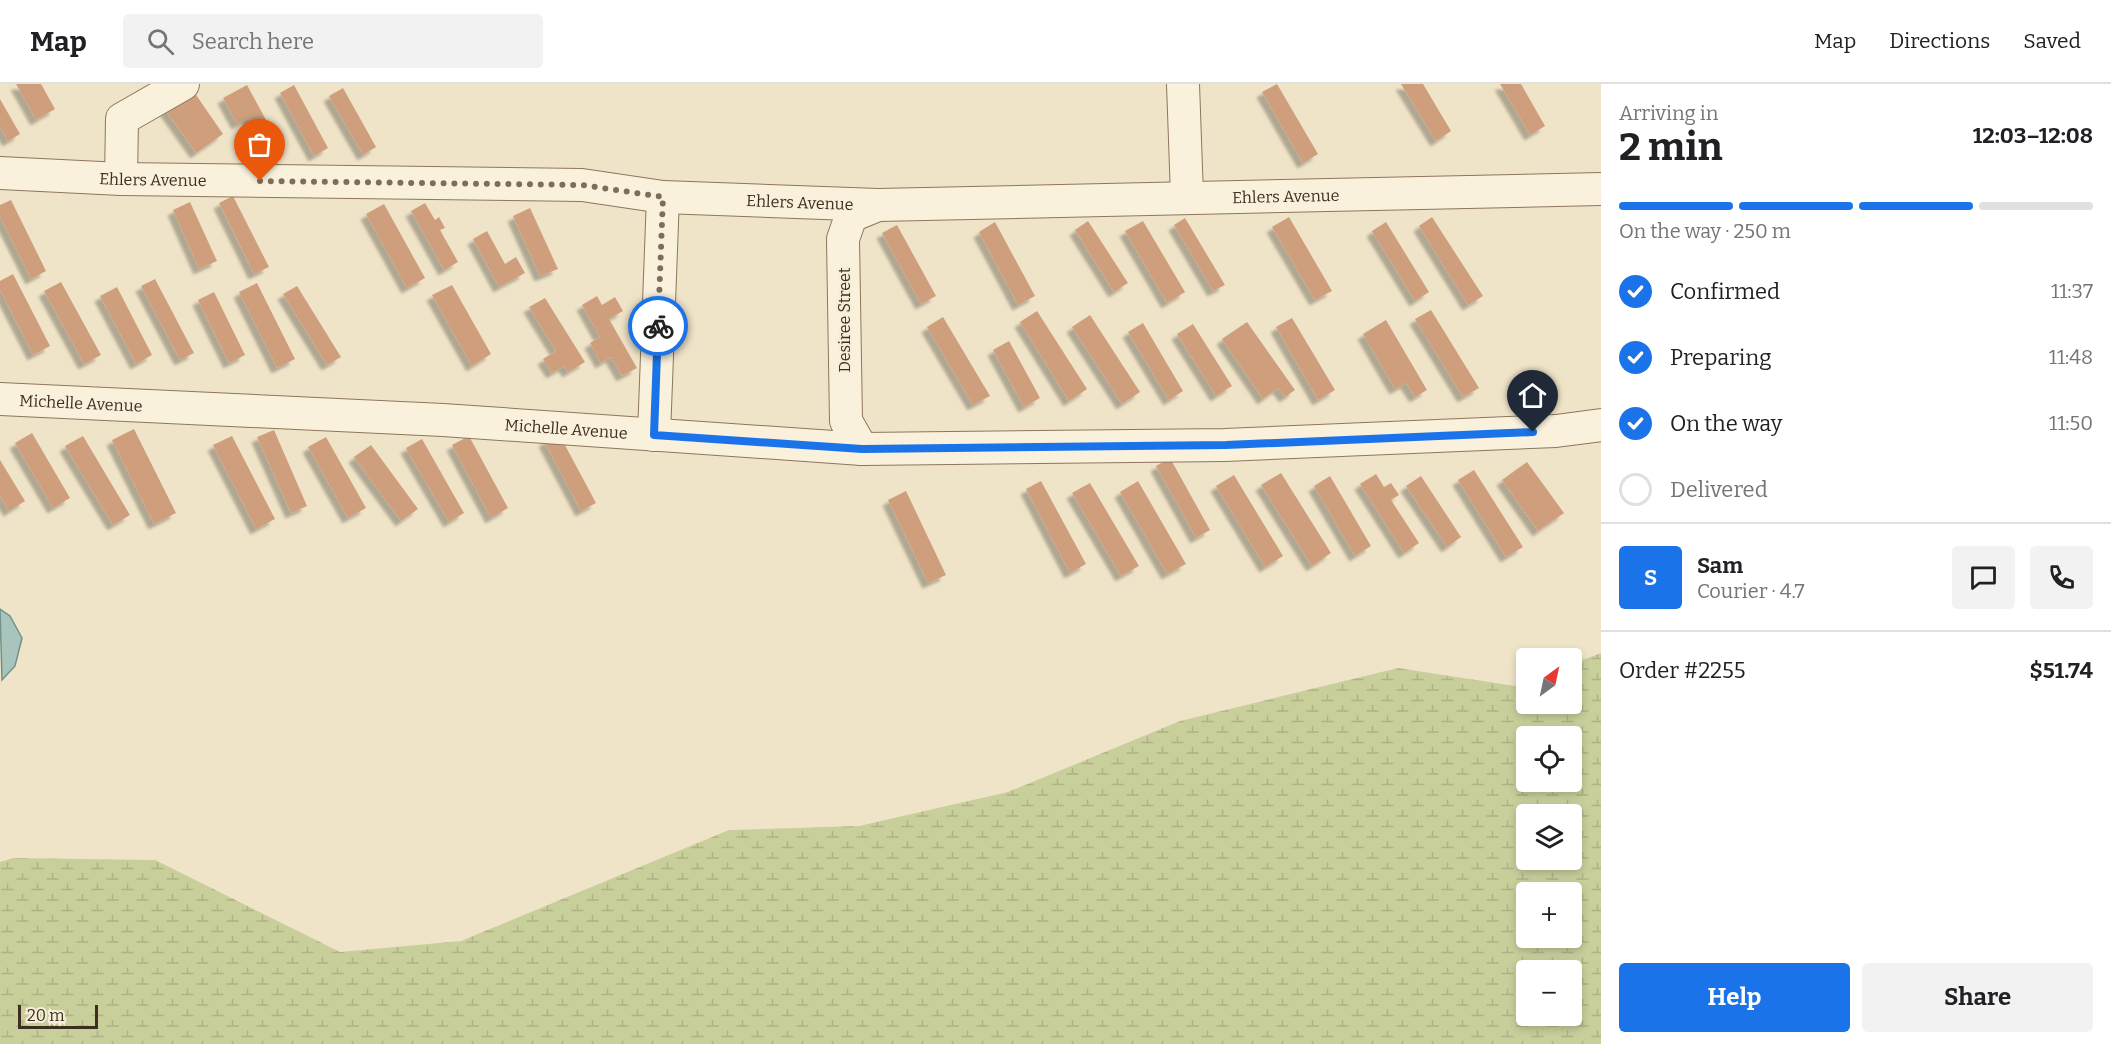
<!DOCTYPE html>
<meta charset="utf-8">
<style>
:root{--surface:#fff;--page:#f2f2f2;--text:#202124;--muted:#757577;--line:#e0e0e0;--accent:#1a73e8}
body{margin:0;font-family:Bitter,serif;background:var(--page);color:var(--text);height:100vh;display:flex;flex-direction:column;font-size:22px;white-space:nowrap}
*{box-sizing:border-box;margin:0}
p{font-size:20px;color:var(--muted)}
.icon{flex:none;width:33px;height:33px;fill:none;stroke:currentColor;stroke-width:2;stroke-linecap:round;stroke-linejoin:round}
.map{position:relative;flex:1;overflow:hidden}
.panel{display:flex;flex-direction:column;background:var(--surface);width:510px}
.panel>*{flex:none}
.needle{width:39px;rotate:33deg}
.buttons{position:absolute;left:1516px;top:564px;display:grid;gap:12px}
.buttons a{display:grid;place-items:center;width:66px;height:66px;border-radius:6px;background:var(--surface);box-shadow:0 3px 9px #0003;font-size:30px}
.scale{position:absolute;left:18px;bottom:15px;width:80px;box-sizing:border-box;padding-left:6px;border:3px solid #3d2e20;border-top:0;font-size:16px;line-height:21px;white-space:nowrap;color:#3d2e20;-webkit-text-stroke:4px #f7eed8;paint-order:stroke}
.pin{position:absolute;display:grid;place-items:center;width:51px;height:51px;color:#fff;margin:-62px -26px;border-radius:50% 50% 50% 0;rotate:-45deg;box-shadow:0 0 6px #0007}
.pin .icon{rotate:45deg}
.courier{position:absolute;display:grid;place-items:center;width:60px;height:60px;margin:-30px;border:4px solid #1a73e8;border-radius:50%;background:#fff;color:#222;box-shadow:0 2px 8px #0007}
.overview em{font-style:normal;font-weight:700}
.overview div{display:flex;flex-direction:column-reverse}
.overview{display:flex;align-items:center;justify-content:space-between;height:102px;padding:0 18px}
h1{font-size:39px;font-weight:700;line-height:45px}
.bar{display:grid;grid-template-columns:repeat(4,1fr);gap:9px 6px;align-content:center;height:72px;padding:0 18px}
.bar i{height:8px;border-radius:4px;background:var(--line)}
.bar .active{background:var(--accent)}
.bar p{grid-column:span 4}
.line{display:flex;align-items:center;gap:15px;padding:0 18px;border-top:2px solid var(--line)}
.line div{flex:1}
.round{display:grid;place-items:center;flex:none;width:63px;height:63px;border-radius:6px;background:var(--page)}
ol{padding:0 18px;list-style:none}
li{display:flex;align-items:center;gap:18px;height:66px}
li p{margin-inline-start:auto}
li .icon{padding:6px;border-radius:50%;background:var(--accent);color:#fff;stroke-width:4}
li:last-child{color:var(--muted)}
li i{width:33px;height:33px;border:3px solid var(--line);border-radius:50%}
.button{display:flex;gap:12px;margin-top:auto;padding:12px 18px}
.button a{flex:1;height:69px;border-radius:6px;background:var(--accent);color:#fff;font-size:24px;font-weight:700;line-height:69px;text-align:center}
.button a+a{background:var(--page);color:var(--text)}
header{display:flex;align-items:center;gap:36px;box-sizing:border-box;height:84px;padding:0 30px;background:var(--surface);border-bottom:2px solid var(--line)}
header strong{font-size:28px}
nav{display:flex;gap:33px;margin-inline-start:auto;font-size:21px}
.search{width:420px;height:54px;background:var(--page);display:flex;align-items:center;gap:15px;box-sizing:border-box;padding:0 21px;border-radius:6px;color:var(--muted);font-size:22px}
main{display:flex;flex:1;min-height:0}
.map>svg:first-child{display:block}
</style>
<header>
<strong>Map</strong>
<div class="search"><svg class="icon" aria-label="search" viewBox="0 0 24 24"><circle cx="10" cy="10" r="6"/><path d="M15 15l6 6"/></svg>Search here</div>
<nav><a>Map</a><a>Directions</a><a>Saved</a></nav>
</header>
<main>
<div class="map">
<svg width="1601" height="960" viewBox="0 0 1601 960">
<defs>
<pattern id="wetland-marsh" width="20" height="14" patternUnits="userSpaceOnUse" patternTransform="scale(1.5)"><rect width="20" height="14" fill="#c9cf9b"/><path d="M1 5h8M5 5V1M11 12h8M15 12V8" fill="none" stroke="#aeb285"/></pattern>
<filter id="shadow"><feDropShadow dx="-5.5" dy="5.5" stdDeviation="1.5" flood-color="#0004"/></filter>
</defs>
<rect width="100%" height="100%" fill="#f0e4c8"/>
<path fill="url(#wetland-marsh)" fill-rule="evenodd" d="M1601 569V960H0V778L13 774 155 776 340 868 461 857 729 746 859 742 1008 708 1180 637 1398 584 1515 602 1527 597V620H1572V580ZM1527 652H1572V698H1527ZM1527 730H1572V776H1527ZM1527 808H1572V854H1527ZM1527 886H1572V932H1527Z"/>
<path fill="#a9c4bc" stroke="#6f938a" stroke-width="1.5" d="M0 525 10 532 22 554 15 582 2 596Z"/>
<g fill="#cf9f7d" filter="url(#shadow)">
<path d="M16 0H41L55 25 36 36Z"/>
<path d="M1277 0 1318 70 1303 79 1262 8Z"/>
<path d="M1401 0H1423L1451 47 1436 57Z"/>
<path d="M1500 0H1521L1545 42 1530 51Z"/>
<path d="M247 1 280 62 267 69 248 34 237 40 223 14Z"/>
<path d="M294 1 328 64 314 72 280 9Z"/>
<path d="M343 4 376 63 363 71 329 12Z"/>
<path d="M192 5 223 50 196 69 164 24Z"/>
<path d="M0 15 20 50 8 57 0 43Z"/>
<path d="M233 112 269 183 254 190 219 119Z"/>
<path d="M11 116 46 187 31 195 0 133V121Z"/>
<path d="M190 118 217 177 199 185 173 126Z"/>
<path d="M425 119 435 136 439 133 445 144 440 146 458 178 444 186 411 127Z"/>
<path d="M384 120 425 194 407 204 366 130Z"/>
<path d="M530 124 558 185 540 192 513 132Z"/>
<path d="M1289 133 1332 207 1315 216 1272 143Z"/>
<path d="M1432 133 1483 212 1468 221 1419 142Z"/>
<path d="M1185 134 1225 201 1213 207 1174 141Z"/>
<path d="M1088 137 1128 199 1114 208 1075 146Z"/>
<path d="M1143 137 1185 208 1167 219 1125 147Z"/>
<path d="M995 138 1035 212 1018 221 979 148Z"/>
<path d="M1386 138 1429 208 1415 217 1372 147Z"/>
<path d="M897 141 936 212 921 220 882 149Z"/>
<path d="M487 147 505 180 516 173 525 189 499 203 473 155Z"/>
<path d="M13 190 50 262 33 271 0 206V197Z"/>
<path d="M155 195 194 269 180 276 141 202Z"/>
<path d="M61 198 101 271 84 280 44 207Z"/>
<path d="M257 199 295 275 277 284 239 208Z"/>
<path d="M452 201 491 270 472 282 432 211Z"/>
<path d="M297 202 341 273 327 281 283 210Z"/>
<path d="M117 203 152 271 136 280 100 212Z"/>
<path d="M214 208 245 271 229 279 198 216Z"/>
<path d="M597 212 602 221 615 213 623 227 609 235 637 284 622 292 611 273 601 279 590 259 600 253 582 221Z"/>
<path d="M545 214 585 278 568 288 564 282 552 289 543 275 556 267 529 223Z"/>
<path d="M1431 226 1479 304 1463 313 1415 235Z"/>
<path d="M1037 227 1087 305 1069 317 1020 238Z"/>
<path d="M1090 231 1140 308 1122 320 1072 243Z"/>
<path d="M943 233 990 312 973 321 927 243Z"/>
<path d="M1292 234 1335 306 1318 316 1276 243Z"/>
<path d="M1386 236 1427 306 1415 313 1406 299 1395 305 1363 250Z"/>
<path d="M1247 238 1295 306 1285 313 1278 304 1263 315 1222 255Z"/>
<path d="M1143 239 1183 307 1169 316 1128 248Z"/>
<path d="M1193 240 1232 302 1216 312 1177 250Z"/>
<path d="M1009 257 1040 314 1024 323 993 266Z"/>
<path d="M134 345 176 429 154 440 112 356Z"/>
<path d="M274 346 307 422 291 429 257 353Z"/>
<path d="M32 349 70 414 53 424 15 359Z"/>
<path d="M559 350 596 419 581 427 544 357Z"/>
<path d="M83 352 130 431 113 441 65 362Z"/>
<path d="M232 352 275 435 256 445 213 361Z"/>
<path d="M469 352 508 424 491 434 452 361Z"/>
<path d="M326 353 366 424 348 434 308 363Z"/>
<path d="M422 355 464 429 449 438 406 364Z"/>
<path d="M371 361 418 425 401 437 354 373Z"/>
<path d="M1170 374 1210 446 1196 454 1156 382Z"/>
<path d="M0 376 25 417 9 427 0 412Z"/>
<path d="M1527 378 1564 429 1538 447 1502 396Z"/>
<path d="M1474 386 1523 463 1506 473 1458 396Z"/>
<path d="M1281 389 1331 469 1312 482 1261 401Z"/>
<path d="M1376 390 1384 403 1391 399 1399 411 1391 416 1419 459 1404 469 1360 400Z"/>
<path d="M1234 391 1283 472 1265 483 1216 402Z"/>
<path d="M1330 392 1371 462 1355 472 1314 402Z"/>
<path d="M1421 392 1461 453 1447 463 1406 402Z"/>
<path d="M1041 397 1086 480 1070 489 1026 405Z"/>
<path d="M1138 397 1186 480 1167 490 1120 408Z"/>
<path d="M1090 399 1139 482 1121 492 1072 409Z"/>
<path d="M906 407 946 491 928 499 888 416Z"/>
</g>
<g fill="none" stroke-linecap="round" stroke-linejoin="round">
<g stroke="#8d765c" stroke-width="34">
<g id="street">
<path d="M1183 0 1187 112"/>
<path id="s1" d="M0 89 121 95 582 101 663 113 878 121 1601 105"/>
<path d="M121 95 122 35 183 0"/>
<path id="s2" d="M0 315 443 336 862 365 1225 361 1556 347 1601 341"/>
<path d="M654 351 663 113"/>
<path d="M862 365 846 337 843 155 851 132 878 121"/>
</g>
</g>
<use href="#street" stroke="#faf1dc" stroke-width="32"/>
</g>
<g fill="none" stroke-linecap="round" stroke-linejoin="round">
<path stroke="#7c6e5b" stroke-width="6" stroke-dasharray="0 10.8" d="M260 97 582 101 663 113 658 242"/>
<path stroke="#1a73e8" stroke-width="8" d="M658 242 654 351 862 365 1226 361 1533 348"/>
</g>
<g text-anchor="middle" stroke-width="4.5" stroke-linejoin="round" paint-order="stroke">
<g font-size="16" fill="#3d2e20" stroke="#f7eed8">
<text dy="6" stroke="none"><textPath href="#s1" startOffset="153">Ehlers Avenue</textPath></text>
<text dy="6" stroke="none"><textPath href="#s1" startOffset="1287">Ehlers Avenue</textPath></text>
<text dy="6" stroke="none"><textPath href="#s1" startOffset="801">Ehlers Avenue</textPath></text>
<text transform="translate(844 236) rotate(-90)" y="6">Desiree Street</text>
<text dy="6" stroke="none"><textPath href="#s2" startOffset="81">Michelle Avenue</textPath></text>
<text dy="6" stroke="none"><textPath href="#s2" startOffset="567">Michelle Avenue</textPath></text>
</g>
</g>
</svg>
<div class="buttons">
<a><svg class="needle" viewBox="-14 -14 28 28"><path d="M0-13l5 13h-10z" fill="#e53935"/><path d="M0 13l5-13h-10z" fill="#757577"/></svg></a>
<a><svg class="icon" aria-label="locate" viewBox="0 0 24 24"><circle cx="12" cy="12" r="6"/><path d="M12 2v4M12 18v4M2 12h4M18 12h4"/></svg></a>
<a><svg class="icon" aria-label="layers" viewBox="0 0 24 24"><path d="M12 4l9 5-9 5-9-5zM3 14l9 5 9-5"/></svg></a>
<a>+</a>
<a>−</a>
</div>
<div class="scale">20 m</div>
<div class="pin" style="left:260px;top:97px;background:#ea580c"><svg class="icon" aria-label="bag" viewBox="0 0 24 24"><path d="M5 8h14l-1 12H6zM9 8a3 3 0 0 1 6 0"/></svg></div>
<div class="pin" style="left:1533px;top:348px;background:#1f2937"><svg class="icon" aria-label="home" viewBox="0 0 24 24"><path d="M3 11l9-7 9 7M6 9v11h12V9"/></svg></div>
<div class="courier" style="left:658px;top:242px"><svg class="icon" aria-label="bike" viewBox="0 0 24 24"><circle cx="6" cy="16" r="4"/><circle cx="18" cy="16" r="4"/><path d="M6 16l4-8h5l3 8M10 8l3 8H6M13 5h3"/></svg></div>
</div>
<section class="panel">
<div class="overview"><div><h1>2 min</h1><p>Arriving in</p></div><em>12:03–12:08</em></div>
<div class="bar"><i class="active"></i><i class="active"></i><i class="active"></i><i></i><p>On the way · 250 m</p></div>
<ol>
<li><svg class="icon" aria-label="check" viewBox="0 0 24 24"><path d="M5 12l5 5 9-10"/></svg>Confirmed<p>11:37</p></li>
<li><svg class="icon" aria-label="check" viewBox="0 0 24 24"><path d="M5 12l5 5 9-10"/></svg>Preparing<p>11:48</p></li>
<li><svg class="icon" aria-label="check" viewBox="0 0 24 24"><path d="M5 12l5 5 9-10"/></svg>On the way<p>11:50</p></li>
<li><i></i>Delivered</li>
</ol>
<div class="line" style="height:108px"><b class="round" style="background:var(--accent);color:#fff">S</b><div><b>Sam</b><p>Courier · 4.7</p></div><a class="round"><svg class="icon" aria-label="chat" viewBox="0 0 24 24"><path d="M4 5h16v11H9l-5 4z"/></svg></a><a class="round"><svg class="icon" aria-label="phone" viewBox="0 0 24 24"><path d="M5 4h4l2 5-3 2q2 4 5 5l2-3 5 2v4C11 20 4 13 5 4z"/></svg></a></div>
<div class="line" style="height:78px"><div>Order #2255</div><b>$51.74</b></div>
<div class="button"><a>Help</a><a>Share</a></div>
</section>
</main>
